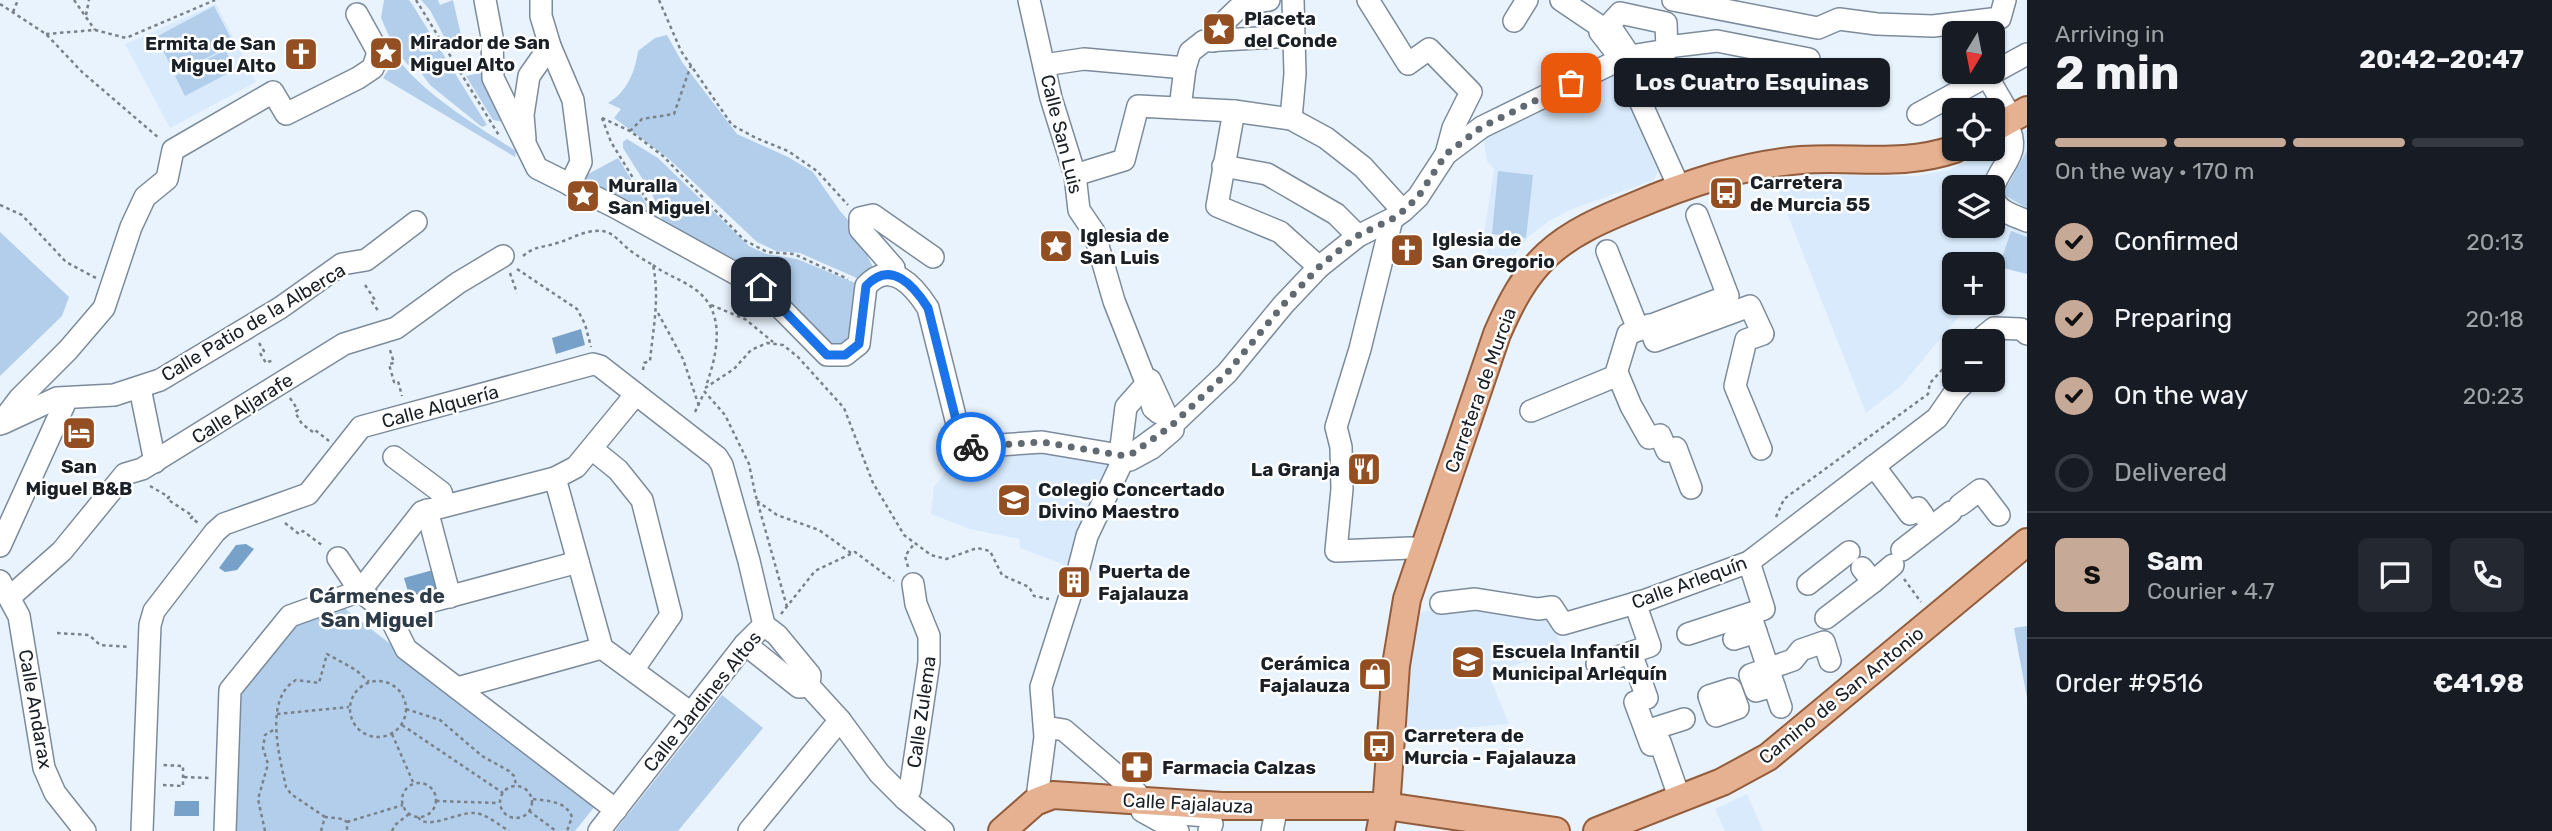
<!DOCTYPE html>
<meta charset="utf-8">
<style>
:root{--surface:#171b24;--page:#242831;--text:#f1f3f6;--muted:#9ea1a6;--line:#363941;--accent:#c7a997}
body{margin:0;font-family:Rubik,sans-serif;background:var(--page);color:var(--text);height:100vh;display:flex;flex-direction:column;font-size:26px;white-space:nowrap}
*{box-sizing:border-box;margin:0}
p{font-size:23px;color:var(--muted)}
.icon{flex:none;width:38px;height:38px;fill:none;stroke:currentColor;stroke-width:2;stroke-linecap:round;stroke-linejoin:round}
.map{position:relative;flex:1;overflow:hidden}
.side{display:flex;flex-direction:column;background:var(--surface);width:525px}
.side>*{flex:none}
.needle{width:46px;rotate:190deg}
.controls{position:absolute;left:1942px;top:21px;display:grid;gap:14px}
.controls a{display:grid;place-items:center;width:63px;height:63px;border-radius:10px;background:var(--surface);box-shadow:0 2px 5px #0004;font-size:35px}
.pin{position:absolute;display:grid;place-items:center;width:60px;height:60px;color:#fff;margin:-30px;border-radius:14px;box-shadow:0 4px 10px #0006}
.courier{position:absolute;display:grid;place-items:center;width:70px;height:70px;margin:-35px;border:5px solid #1a73e8;border-radius:50%;background:#fff;color:#222;box-shadow:0 2px 9px #0007}
.bubble{position:absolute;height:49px;border-radius:10px;background:var(--surface);box-shadow:0 2px 5px #0004;font-size:23px;font-weight:700;line-height:49px;text-align:center}
.head em{font-style:normal;font-weight:700}
.head div{display:flex;flex-direction:column-reverse}
.head{display:flex;align-items:center;justify-content:space-between;height:119px;padding:0 28px}
h1{font-size:46px;font-weight:700;line-height:52px}
.bar{display:grid;grid-template-columns:repeat(4,1fr);gap:10px 7px;align-content:center;height:84px;padding:0 28px}
.bar i{height:9px;border-radius:5px;background:var(--line)}
.bar .on{background:var(--accent)}
.bar p{grid-column:span 4}
.line{display:flex;align-items:center;gap:18px;padding:0 28px;border-top:2px solid var(--line)}
.line div{flex:1}
.round{display:grid;place-items:center;flex:none;width:74px;height:74px;border-radius:10px;background:var(--page)}
ol{padding:0 28px;list-style:none}
li{display:flex;align-items:center;gap:21px;height:77px}
li p{margin-inline-start:auto}
li .icon{padding:7px;border-radius:50%;background:var(--accent);color:#111;stroke-width:4}
li:last-child{color:var(--muted)}
li i{width:38px;height:38px;border:4px solid var(--line);border-radius:50%}
main{display:flex;flex:1;min-height:0}
.map>svg:first-child{display:block}
</style>
<main>
<div class="map">
<svg width="2027" height="831" viewBox="0 0 2027 831">
<rect width="100%" height="100%" fill="#e9f3fd"/>
<g fill="#d8eafc" fill-rule="evenodd">
<path d="M216 4 256 82 170 128 125 44Z"/>
<path d="M1608 73 1618 77 1658 171 1654 180 1572 209 1549 221 1528 237 1510 261 1487 254 1490 234 1484 233 1494 169 1487 161 1482 130Z"/>
<path d="M2027 128V237L2011 232 1999 267 1993 274V264H1955V303H1970L1901 386 1866 413 1774 180 1818 175 1917 176 1949 170 1993 149ZM1955 187H1993V226H1955Z"/>
<path d="M1049 449 1115 458 1070 567 1020 548 1019 539 970 529 931 514 934 487 960 453Z"/>
<path d="M1463 604 1550 617 1563 651 1488 673 1509 724 1406 733 1412 640 1418 613Z"/>
<path d="M1747 794 1763 831H1725L1715 809Z"/>
</g>
<g fill="#b2ceea">
<path d="M384 0H409L412 4 487 125 482 127 430 85 422 74 407 64 393 45 381 18Z"/>
<path d="M421 0H438L440 5 453 0 462 40 448 44 430 10Z"/>
<path d="M214 6 234 44 175 74 156 37Z"/>
<path d="M667 35 682 62 737 134 788 157 813 172 840 211 871 246 868 257 874 269 859 279 800 253 776 251 757 242 669 159 614 118 621 109 608 103C627 92 635 72 638 51L655 38Z"/>
<path d="M225 50 236 69 185 96 175 76Z"/>
<path d="M397 57C420 92 480 128 516 151L515 157 383 78Z"/>
<path d="M484 72 509 123 493 120 466 76Z"/>
<path d="M627 139 658 158 749 246 766 254 797 259 860 285 857 332 836 350 665 227 652 194 623 148V142Z"/>
<path d="M2027 151V208L2003 194Z"/>
<path d="M618 158 649 208 648 216 581 178Z"/>
<path d="M1498 171 1533 175 1526 238 1492 234Z"/>
<path d="M2011 231 2027 237V274L1999 267Z"/>
<path d="M0 232 69 297 62 316 0 376Z"/>
<path d="M343 607 596 805 575 831H232L236 694 295 621Z"/>
<path d="M2027 626V698L2014 628Z"/>
<path d="M722 695 763 728 678 831H615Z"/>
</g>
<g fill="#77a1c9">
<path d="M581 329 585 345 556 354 552 338Z"/>
<path d="M246 544 254 549 237 570 225 572 219 568 236 545Z"/>
<path d="M433 570 438 587 409 595 404 578Z"/>
<path d="M175 801H199V816H174Z"/>
</g>
<g fill="none" stroke-linecap="round" stroke-linejoin="round">
<g stroke="#7c8b9b" stroke-width="24">
<g id="minor">
<path d="M485 0 492 37 493 78 537 168 615 207 760 287 827 355H845L859 344 866 286C891 259 914 286 928 308L961 440 970 447 1042 442 1125 456 1134 453 1171 426 1227 373 1283 305 1319 267 1358 236 1392 219 1403 211 1418 197 1446 154 1482 127 1621 59"/>
<path d="M541 0V16L550 46 573 100 581 162 570 185"/>
<path d="M1029 0 1051 98 1075 175 1079 210 1094 232 1114 301 1146 382 1153 408 1159 413"/>
<path d="M1368 0 1408 64 1429 49 1471 92 1453 128 1446 154"/>
<path d="M1561 0 1601 27 1607 28 1611 33"/>
<path d="M1673 0 1818 28 1839 19 1877 24 1933 26 2000 18 2005 0"/>
<path d="M1620 13 1666 23 1667 50 1630 56 1609 25Z"/>
<path d="M1514 21 1527 0"/>
<path d="M1601 27 1600 32 1621 59 1679 187"/>
<path d="M1213 41 1222 24 1244 3 1269 0"/>
<path d="M1667 47 1717 41 1809 59"/>
<path d="M1044 65 1084 59 1185 68"/>
<path d="M1987 76 2012 119"/>
<path d="M1180 108 1185 68 1190 52 1204 41 1294 36"/>
<path d="M1234 111 1217 206 1280 232 1319 267"/>
<path d="M1918 114 2027 54"/>
<path d="M1291 119 1295 74 1293 0"/>
<path d="M525 139 523 115 529 76 550 46"/>
<path d="M1223 166 1267 174 1336 214 1358 236"/>
<path d="M1075 175 1124 160 1138 106 1234 111 1291 119 1326 138 1363 167 1403 211"/>
<path d="M1993 188C2003 160 2023 154 2006 122"/>
<path d="M1993 197C1998 212 2013 215 2027 221"/>
<path d="M1392 219 1360 349 1336 427 1341 447 1342 489 1336 551 1411 548 1422 551"/>
<path d="M1607 251 1638 329"/>
<path d="M893 275 894 268 860 229V218L873 215 933 257"/>
<path d="M1649 325 1655 341 1750 306 1763 334 1746 340 1735 386 1761 449"/>
<path d="M1978 341 1994 328 2021 329 2027 334"/>
<path d="M1618 375 1631 406 1649 438 1660 435 1667 451 1676 448 1691 488"/>
<path d="M1150 380 1173 430 1152 448 1130 460 1121 447 1126 407Z"/>
<path d="M140 388 155 462"/>
<path d="M1531 411 1618 375 1617 370 1628 334 1728 296 1697 215"/>
<path d="M3 423 57 398 114 395 160 380 280 308 342 264 366 260 416 222"/>
<path d="M0 424 19 399 68 350 104 308 131 227 145 197 167 179 173 150 273 92 286 114 358 78 373 68 378 52 357 14"/>
<path d="M592 449 618 470 642 500 671 615 633 670"/>
<path d="M394 457 441 492 445 505"/>
<path d="M1874 466 1910 514 1918 508 1923 515"/>
<path d="M555 478 602 648 691 713"/>
<path d="M1960 505 1980 490 1999 515"/>
<path d="M427 510 450 597"/>
<path d="M0 546 64 405"/>
<path d="M1902 550 1951 512"/>
<path d="M338 558 360 591 388 613 406 649 616 810"/>
<path d="M1862 568 1873 582 1893 565"/>
<path d="M1078 571 1087 536 1125 456"/>
<path d="M0 581 19 616 44 768 55 793 85 831"/>
<path d="M1808 584 1849 552"/>
<path d="M10 597 62 551 125 474 142 469 344 344 396 328 458 283 503 256"/>
<path d="M1441 603 1475 599 1538 609 1552 607 1563 624 1646 600 1749 562 1937 418 1955 392 1967 380"/>
<path d="M388 613 578 562"/>
<path d="M1826 618 1873 582"/>
<path d="M1753 623 1781 707"/>
<path d="M764 625 777 635 810 675 809 686 840 720 879 773 905 799 943 831"/>
<path d="M1688 634 1764 609 1749 562"/>
<path d="M1734 639 1756 632"/>
<path d="M745 644 799 687 809 686"/>
<path d="M1631 653 1647 698 1635 702 1651 745 1660 742 1676 788"/>
<path d="M1597 664 1650 646 1635 603"/>
<path d="M1774 686 1756 691 1750 675 1793 660 1801 650 1824 642 1830 661"/>
<path d="M457 688 602 648"/>
<path d="M1731 689 1738 708 1716 716 1709 696Z"/>
<path d="M1045 727 1064 730 1136 792 1135 800"/>
<path d="M1646 731 1684 719"/>
<path d="M905 799 910 790 929 662V636L916 604 913 584"/>
<path d="M1041 799 1038 790 1045 737 1041 687 1071 593"/>
<path d="M142 831 150 625 154 611 215 532 224 524 308 494 361 427 593 364 600 366 717 457 722 465 749 561 764 625 745 644 599 831"/>
<path d="M225 831 230 690 290 616 360 591 422 512 555 478 576 467 636 394"/>
<path d="M749 831 840 720"/>
<path d="M1178 831 1142 811 1207 816 1212 824 1209 831"/>
<path d="M1272 831 1277 806"/>
</g>
</g>
<g stroke="#935c3b" stroke-width="30">
<g id="major">
<path d="M1993 129 2027 110"/>
<path d="M1002 831 1035 802 1053 795 1222 806H1386L1556 831"/>
<path d="M1380 831 1387 795 1396 665 1407 599 1497 334C1510 304 1524 276 1548 254 1572 232 1603 219 1632 207 1686 184 1742 165 1801 160 1855 156 1902 167 1955 149"/>
<path d="M1597 831 1722 782 1768 757 2027 542"/>
</g>
</g>
<g stroke="#7a8289" stroke-width="2.5" stroke-dasharray="3.5 3.5" stroke-linecap="butt">
<path d="M74 0 95 30"/>
<path d="M416 0 500 137"/>
<path d="M659 0 681 51 732 125 756 138 788 151 817 171 848 205"/>
<path d="M0 4 46 34 82 72 160 139"/>
<path d="M13 12 18 0"/>
<path d="M86 15 89 0"/>
<path d="M46 34 95 30 126 38 215 0"/>
<path d="M1826 62 1868 71"/>
<path d="M1715 66 1716 58"/>
<path d="M602 118 630 131 663 156 744 240 767 252 794 254 848 279"/>
<path d="M602 118 611 142 649 204"/>
<path d="M630 131 642 119 674 114 691 65"/>
<path d="M0 205 22 215 66 262 96 278"/>
<path d="M523 256C537 245 542 248 557 243 568 240 578 234 588 232 609 228 613 235 626 247 634 254 644 260 653 265 660 299 653 328 650 361L644 363 643 370"/>
<path d="M653 265C666 275 683 280 696 290 727 313 717 355 706 386"/>
<path d="M517 269 577 309 585 324 591 347"/>
<path d="M510 273 517 293"/>
<path d="M365 285 375 300 372 302 379 312"/>
<path d="M711 305 745 319 773 342"/>
<path d="M658 313 683 359 699 406"/>
<path d="M259 343 264 351 260 353 266 363 270 361 273 365"/>
<path d="M390 350 394 363 389 364 394 382 398 381 402 396"/>
<path d="M705 388 734 369 751 350 767 343 783 345 798 357 844 408 873 483 904 535 931 555 946 559 977 548 990 551 1002 575 1029 587 1034 596 1049 599"/>
<path d="M704 391 725 415 749 464 755 493 787 607"/>
<path d="M290 398 298 410 295 412 302 424 313 432 315 430 329 441"/>
<path d="M695 412 704 393"/>
<path d="M150 486 169 497 167 499 193 516 191 518 200 524"/>
<path d="M757 501 777 515 819 530 851 553"/>
<path d="M1776 517 1784 499 1928 394 1930 383 1952 359 1955 361"/>
<path d="M285 523 299 534 303 531 323 546"/>
<path d="M908 567 905 556 914 544"/>
<path d="M1904 579 1921 602"/>
<path d="M781 614 815 571 855 552 894 581"/>
<path d="M57 633 89 635 100 645 129 647"/>
<circle cx="378" cy="709" r="28"/>
<path d="M406 709 440 720 482 756 509 771 514 776 516 785"/>
<path d="M277 714 349 707"/>
<path d="M402 725 503 793"/>
<path d="M392 734 413 782"/>
<path d="M184 777 209 778"/>
<circle cx="419" cy="800" r="17"/>
<path d="M163 785 183 786V766L163 765"/>
<circle cx="516" cy="802" r="16"/>
<path d="M533 799C548 801 566 801 572 817L567 831"/>
<path d="M436 801 499 803"/>
<path d="M529 811 556 831"/>
<path d="M325 817 291 794 286 787C280 758 263 699 296 680L319 683 327 654 356 670 369 682"/>
<path d="M418 817C426 831 458 812 474 813 485 813 499 825 509 831"/>
<path d="M347 822 403 805"/>
<path d="M265 831 258 799 268 764 263 748 265 735 275 729"/>
<path d="M321 831 325 817 343 819 347 822V831"/>
<path d="M392 831 395 825 409 814"/>
</g>
<use href="#minor" stroke="#fff" stroke-width="21"/>
<use href="#major" stroke="#e5b190" stroke-width="26"/>
</g>
<g fill="none" stroke-linecap="round" stroke-linejoin="round">
<path stroke="#626a71" stroke-width="7" stroke-dasharray="0 12.6" d="M971 447 1042 442 1125 456 1133 453 1171 426 1227 373 1283 305 1319 267 1357 236 1392 219 1403 211 1418 197 1446 154 1482 127 1571 83"/>
<path stroke="#1a73e8" stroke-width="9" d="M761 287 827 355H845L859 344 866 286C891 259 914 286 928 308L961 440 971 447"/>
</g>
<defs>
<g id="sight-square" transform="scale(1.75)"><rect x="-9" y="-9" width="18" height="18" rx="4" fill="#934f22" stroke="#fff"/><path d="M0-6L1.8-2.2L6-1.7L2.9 1.2L3.7 5.4L0 3.3L-3.7 5.4L-2.9 1.2L-6-1.7L-1.8-2.2Z" fill="#fff"/></g>
<g id="church-square" transform="scale(1.75)"><rect x="-9" y="-9" width="18" height="18" rx="4" fill="#934f22" stroke="#fff"/><path d="M-1.2-6h2.4v3.5h3.3v2.4h-3.3V6h-2.4V-.1h-3.3v-2.4h3.3Z" fill="#fff"/></g>
<g id="bus-square" transform="scale(1.75)"><rect x="-9" y="-9" width="18" height="18" rx="4" fill="#934f22" stroke="#fff"/><path d="M-5-6H5V4H4V6H2V4H-2V6H-4V4H-5ZM-3.5-4V0h7V-4ZM-3.5 1.2v1.5H-2V1.2ZM2 1.2v1.5H3.5V1.2Z" fill="#fff"/></g>
<g id="hotel-square" transform="scale(1.75)"><rect x="-9" y="-9" width="18" height="18" rx="4" fill="#934f22" stroke="#fff"/><path d="M-6-4.5h1.5V1H6V5H4.5V3h-9V5H-6ZM-4 0a1.8 1.8 0 1 1 3.6 0ZM.5 0V-2.5h3Q6-2.5 6 0Z" fill="#fff"/></g>
<g id="restaurant-square" transform="scale(1.75)"><rect x="-9" y="-9" width="18" height="18" rx="4" fill="#934f22" stroke="#fff"/><path d="M-5-6h1v4h1v-4h1v4h1v-4h1v5L-1.5 .5V6h-2V.5L-5-1ZM5-6V6H3V1.5H1.5Q1.5-4 5-6Z" fill="#fff"/></g>
<g id="school-square" transform="scale(1.75)"><rect x="-9" y="-9" width="18" height="18" rx="4" fill="#934f22" stroke="#fff"/><path d="M0-5L7-2L0 1L-7-2ZM-4 1L0 2.5L4 1V4Q0 6-4 4Z" fill="#fff"/></g>
<g id="building-square" transform="scale(1.75)"><rect x="-9" y="-9" width="18" height="18" rx="4" fill="#934f22" stroke="#fff"/><path d="M-4-6H4V6H1V3H-1V6H-4ZM-2.5-4.3h1.7v1.8h-1.7ZM.8-4.3h1.7v1.8H.8ZM-2.5-1h1.7V.8h-1.7ZM.8-1h1.7V.8H.8Z" fill="#fff"/></g>
<g id="shop-square" transform="scale(1.75)"><rect x="-9" y="-9" width="18" height="18" rx="4" fill="#934f22" stroke="#fff"/><path d="M-5-2.5h2.3a2.7 3.5 0 0 1 5.4 0H5L5.5 6h-11ZM-1.5-2.5h3a1.5 2.3 0 0 0-3 0Z" fill="#fff"/></g>
<g id="pharmacy-square" transform="scale(1.75)"><rect x="-9" y="-9" width="18" height="18" rx="4" fill="#934f22" stroke="#fff"/><path d="M-2-6h4v4h4v4h-4v4h-4v-4h-4v-4h4Z" fill="#fff"/></g>
</defs>
<g fill-rule="evenodd">
<use href="#sight-square" x="1219" y="29"/>
<use href="#sight-square" x="386" y="53"/>
<use href="#church-square" x="301" y="54"/>
<use href="#bus-square" x="1726" y="193"/>
<use href="#sight-square" x="583" y="196"/>
<use href="#sight-square" x="1056" y="246"/>
<use href="#church-square" x="1407" y="250"/>
<use href="#hotel-square" x="79" y="433"/>
<use href="#restaurant-square" x="1364" y="469"/>
<use href="#school-square" x="1014" y="500"/>
<use href="#building-square" x="1074" y="582"/>
<use href="#school-square" x="1468" y="662"/>
<use href="#shop-square" x="1375" y="674"/>
<use href="#bus-square" x="1379" y="746"/>
<use href="#pharmacy-square" x="1137" y="767"/>
</g>
<g text-anchor="middle" stroke-width="5" stroke-linejoin="round" paint-order="stroke">
<g font-size="19" font-weight="bold" fill="#1a2026" stroke="#fff" text-anchor="start">
<text x="1244" y="25">Placeta<tspan x="1244" dy="22">del Conde</tspan></text>
<text x="410" y="49">Mirador de San<tspan x="410" dy="22">Miguel Alto</tspan></text>
<text x="276" y="50" text-anchor="end">Ermita de San<tspan x="276" dy="22">Miguel Alto</tspan></text>
<text x="1750" y="189">Carretera<tspan x="1750" dy="22">de Murcia 55</tspan></text>
<text x="608" y="192">Muralla<tspan x="608" dy="22">San Miguel</tspan></text>
<text x="1080" y="242">Iglesia de<tspan x="1080" dy="22">San Luis</tspan></text>
<text x="1432" y="246">Iglesia de<tspan x="1432" dy="22">San Gregorio</tspan></text>
<text x="79" y="473" text-anchor="middle">San<tspan x="79" dy="22">Miguel B&amp;B</tspan></text>
<text x="1340" y="476" text-anchor="end">La Granja</text>
<text x="1038" y="496">Colegio Concertado<tspan x="1038" dy="22">Divino Maestro</tspan></text>
<text x="1098" y="578">Puerta de<tspan x="1098" dy="22">Fajalauza</tspan></text>
<text x="1492" y="658">Escuela Infantil<tspan x="1492" dy="22">Municipal Arlequín</tspan></text>
<text x="1350" y="670" text-anchor="end">Cerámica<tspan x="1350" dy="22">Fajalauza</tspan></text>
<text x="1404" y="742">Carretera de<tspan x="1404" dy="22">Murcia - Fajalauza</tspan></text>
<text x="1162" y="774">Farmacia Calzas</text>
</g>
<g font-size="19" fill="#1a2026" stroke="#fff">
<text transform="translate(1062 134) rotate(76)" y="7">Calle San Luis</text>
<text transform="translate(253 322) rotate(-31)" y="7">Calle Patio de la Alberca</text>
<text transform="translate(1480 390) rotate(-70)" y="7">Carretera de Murcia</text>
<text transform="translate(440 406) rotate(-15)" y="7">Calle Alquería</text>
<text transform="translate(242 408) rotate(-32)" y="7">Calle Aljarafe</text>
<text transform="translate(1689 582) rotate(-20)" y="7">Calle Arlequín</text>
<text transform="translate(1841 695) rotate(-39)" y="7">Camino de San Antonio</text>
<text transform="translate(702 701) rotate(-51)" y="7">Calle Jardines Altos</text>
<text transform="translate(36 709) rotate(80)" y="7">Calle Andarax</text>
<text transform="translate(921 712) rotate(-82)" y="7">Calle Zulema</text>
<text transform="translate(1188 803) rotate(3)" y="7">Calle Fajalauza</text>
</g>
<g font-size="21" font-weight="bold" fill="#2e3c49" stroke="#fff">
<text x="377" y="603">Cármenes de<tspan x="377" dy="24">San Miguel</tspan></text>
</g>
</g>
</svg>
<div class="controls">
<a><svg class="needle" viewBox="-14 -14 28 28"><path d="M0-13l5 13h-10z" fill="#e53935"/><path d="M0 13l5-13h-10z" fill="#9ea1a6"/></svg></a>
<a><svg class="icon" aria-label="locate" viewBox="0 0 24 24"><circle cx="12" cy="12" r="6"/><path d="M12 2v4M12 18v4M2 12h4M18 12h4"/></svg></a>
<a><svg class="icon" aria-label="layers" viewBox="0 0 24 24"><path d="M12 4l9 5-9 5-9-5zM3 14l9 5 9-5"/></svg></a>
<a>+</a>
<a>−</a>
</div>
<div class="pin" style="left:1571px;top:83px;background:#ea580c"><svg class="icon" aria-label="bag" viewBox="0 0 24 24"><path d="M5 8h14l-1 12H6zM9 8a3 3 0 0 1 6 0"/></svg></div>
<div class="pin" style="left:761px;top:287px;background:#1f2937"><svg class="icon" aria-label="home" viewBox="0 0 24 24"><path d="M3 11l9-7 9 7M6 9v11h12V9"/></svg></div>
<div class="courier" style="left:971px;top:447px"><svg class="icon" aria-label="bike" viewBox="0 0 24 24"><circle cx="6" cy="16" r="4"/><circle cx="18" cy="16" r="4"/><path d="M6 16l4-8h5l3 8M10 8l3 8H6M13 5h3"/></svg></div>
<div class="bubble" style="left:1614px;top:58px;width:276px">Los Cuatro Esquinas</div>
</div>
<section class="side">
<div class="head"><div><h1>2 min</h1><p>Arriving in</p></div><em>20:42–20:47</em></div>
<div class="bar"><i class="on"></i><i class="on"></i><i class="on"></i><i></i><p>On the way · 170 m</p></div>
<ol>
<li><svg class="icon" aria-label="check" viewBox="0 0 24 24"><path d="M5 12l5 5 9-10"/></svg>Confirmed<p>20:13</p></li>
<li><svg class="icon" aria-label="check" viewBox="0 0 24 24"><path d="M5 12l5 5 9-10"/></svg>Preparing<p>20:18</p></li>
<li><svg class="icon" aria-label="check" viewBox="0 0 24 24"><path d="M5 12l5 5 9-10"/></svg>On the way<p>20:23</p></li>
<li><i></i>Delivered</li>
</ol>
<div class="line" style="height:126px"><b class="round" style="background:var(--accent);color:#111">S</b><div><b>Sam</b><p>Courier · 4.7</p></div><a class="round"><svg class="icon" aria-label="chat" viewBox="0 0 24 24"><path d="M4 5h16v11H9l-5 4z"/></svg></a><a class="round"><svg class="icon" aria-label="phone" viewBox="0 0 24 24"><path d="M5 4h4l2 5-3 2q2 4 5 5l2-3 5 2v4C11 20 4 13 5 4z"/></svg></a></div>
<div class="line" style="height:91px"><div>Order #9516</div><b>€41.98</b></div>
</section>
</main>
